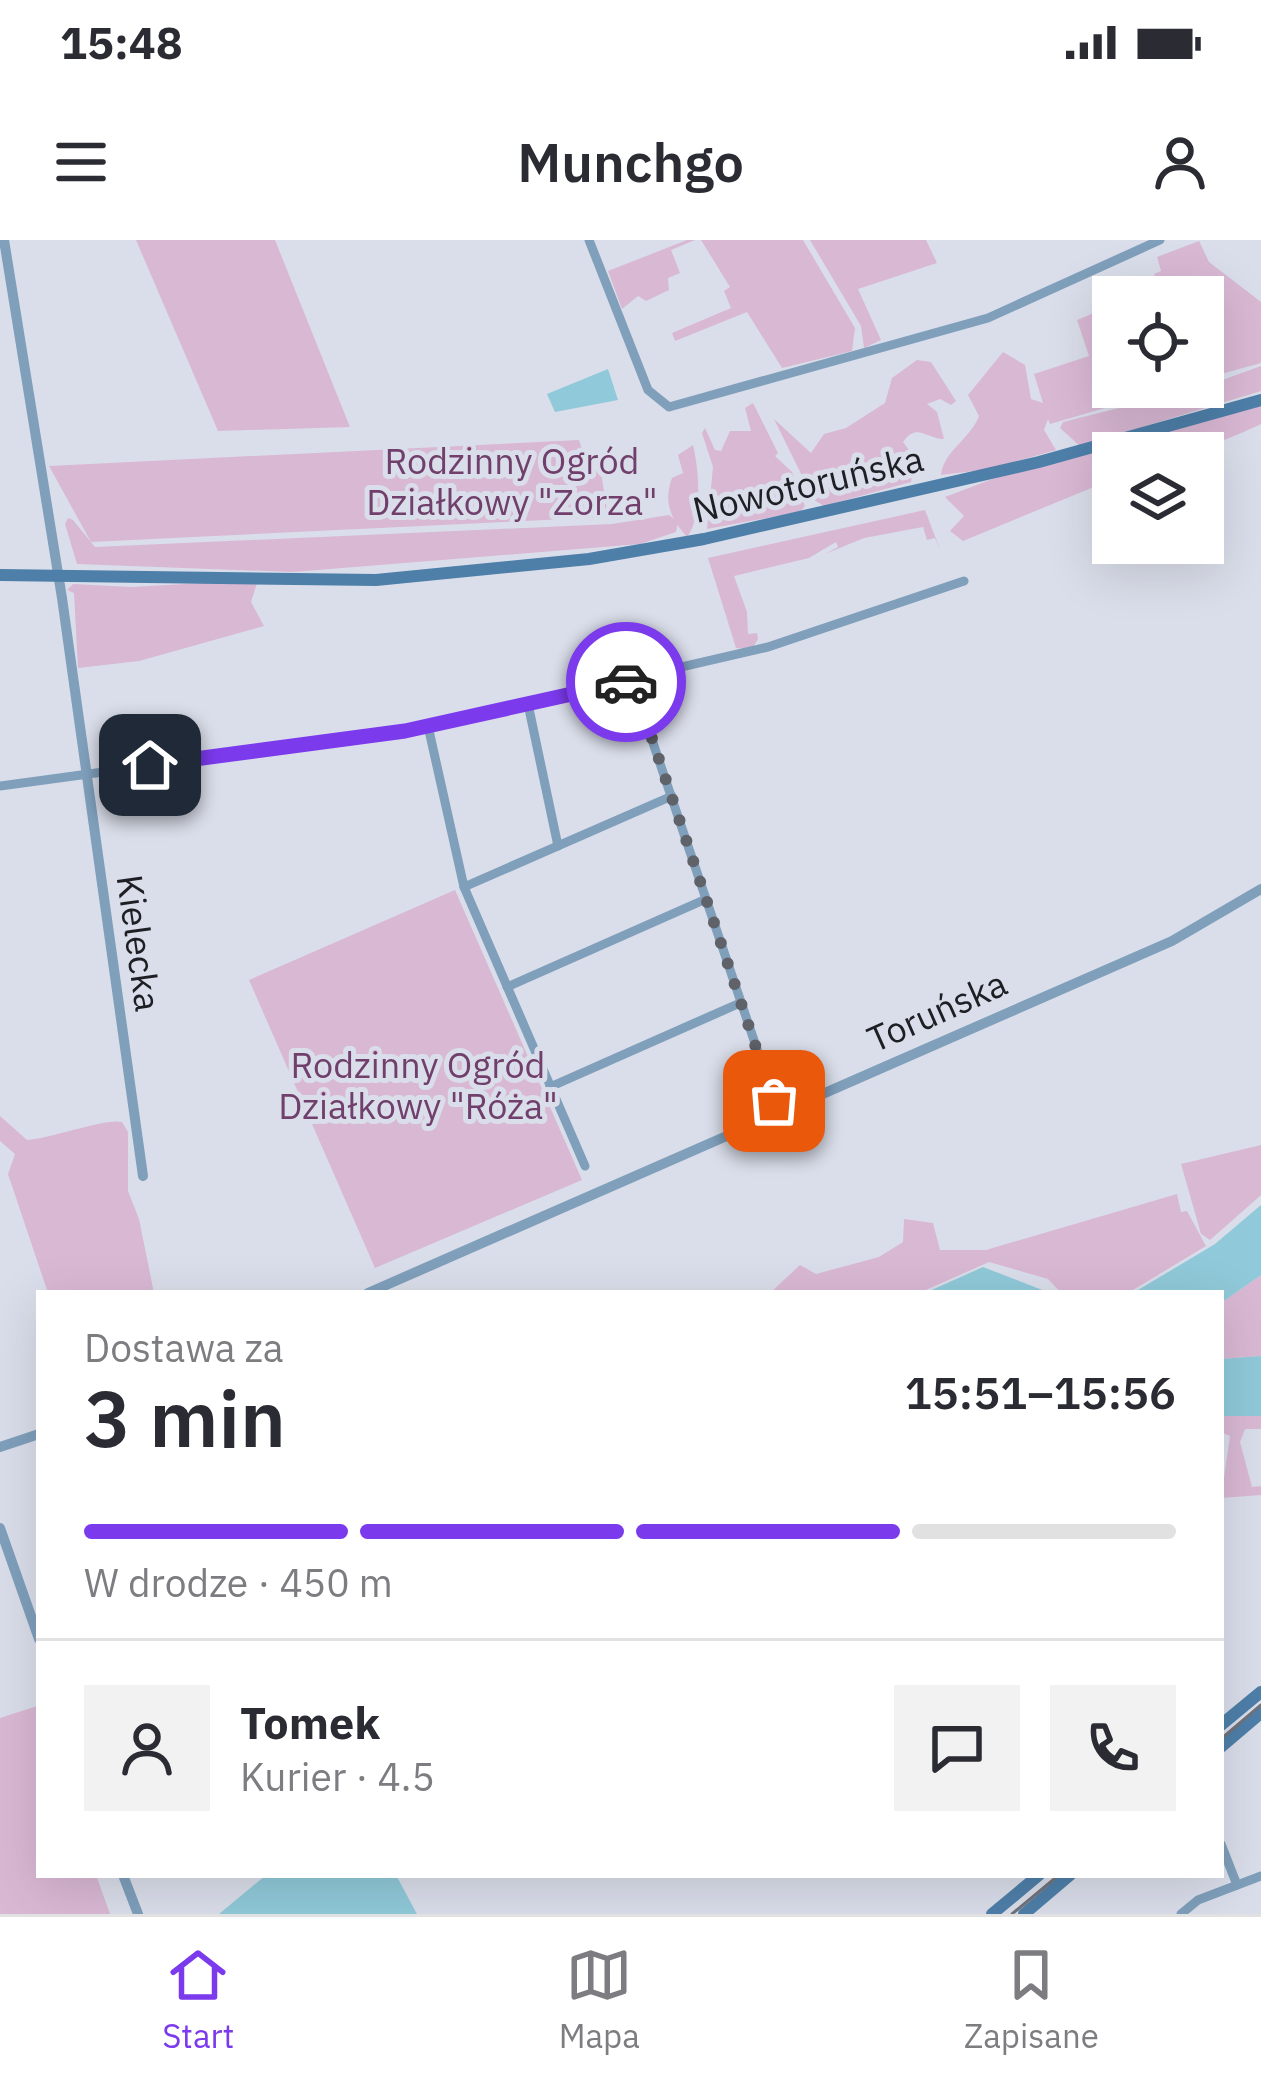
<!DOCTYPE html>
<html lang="pl">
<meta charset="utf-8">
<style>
:root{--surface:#fff;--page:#f2f2f3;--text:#2b2b33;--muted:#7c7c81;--line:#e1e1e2;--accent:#7c3aed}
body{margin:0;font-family:"IBM Plex Sans",sans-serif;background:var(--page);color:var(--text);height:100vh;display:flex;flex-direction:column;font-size:45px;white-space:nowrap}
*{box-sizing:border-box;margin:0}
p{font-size:39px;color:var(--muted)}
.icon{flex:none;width:66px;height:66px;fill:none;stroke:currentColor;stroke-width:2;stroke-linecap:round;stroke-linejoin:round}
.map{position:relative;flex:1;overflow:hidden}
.sheet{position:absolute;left:36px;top:1050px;width:1188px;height:588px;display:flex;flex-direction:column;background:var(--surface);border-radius:0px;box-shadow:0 12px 48px #0002}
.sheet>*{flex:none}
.fabs{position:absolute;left:1092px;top:36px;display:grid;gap:24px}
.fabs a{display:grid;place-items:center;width:132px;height:132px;border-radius:0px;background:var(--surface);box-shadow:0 12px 48px #0002;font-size:60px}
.pin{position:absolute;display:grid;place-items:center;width:102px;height:102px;color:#fff;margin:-51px;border-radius:24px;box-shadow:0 6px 18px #0006}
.courier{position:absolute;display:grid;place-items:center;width:120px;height:120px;margin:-60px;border:9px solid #7c3aed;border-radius:50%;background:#fff;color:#222;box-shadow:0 3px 15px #0007}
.head em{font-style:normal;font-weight:600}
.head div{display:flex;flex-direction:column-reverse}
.head{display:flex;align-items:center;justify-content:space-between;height:204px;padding:0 48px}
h1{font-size:78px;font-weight:600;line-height:90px}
.bar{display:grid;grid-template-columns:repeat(4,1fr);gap:18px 12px;align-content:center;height:144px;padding:0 48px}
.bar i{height:15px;border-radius:9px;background:var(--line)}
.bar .current{background:var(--accent)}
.bar p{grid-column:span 4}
.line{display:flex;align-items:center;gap:30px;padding:0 48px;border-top:3px solid var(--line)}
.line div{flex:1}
.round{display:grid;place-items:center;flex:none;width:126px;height:126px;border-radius:0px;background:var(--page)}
.status{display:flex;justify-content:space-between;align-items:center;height:84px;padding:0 60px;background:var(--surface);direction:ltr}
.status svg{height:33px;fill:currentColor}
header{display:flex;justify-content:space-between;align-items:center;height:156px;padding:0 48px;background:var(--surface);font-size:54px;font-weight:600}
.tabs{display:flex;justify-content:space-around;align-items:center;height:168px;border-top:3px solid var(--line);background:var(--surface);font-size:33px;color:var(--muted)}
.tabs a{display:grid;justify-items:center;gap:6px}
.tabs .current{color:var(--accent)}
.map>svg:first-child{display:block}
</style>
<div class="status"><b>15:48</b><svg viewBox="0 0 49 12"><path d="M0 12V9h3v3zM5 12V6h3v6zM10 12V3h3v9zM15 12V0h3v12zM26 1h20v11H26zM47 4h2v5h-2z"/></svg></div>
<header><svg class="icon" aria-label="menu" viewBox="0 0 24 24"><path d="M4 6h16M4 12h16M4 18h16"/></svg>Munchgo<svg class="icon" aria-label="person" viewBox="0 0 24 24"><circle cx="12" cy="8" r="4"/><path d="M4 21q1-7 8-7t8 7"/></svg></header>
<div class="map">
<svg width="1261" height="1674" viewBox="0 0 1261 1674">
<rect width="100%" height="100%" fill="#dadeea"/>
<g fill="#d9b8d4">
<path d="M136 0H275L350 187 218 191Z"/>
<path d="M687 0H695L671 10 680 33 668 38 669 50 646 61 638 56 622 69 608 31Z"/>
<path d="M701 0H803L855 88 852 111 782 128 747 72 675 101 672 93 731 68 724 51 730 47Z"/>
<path d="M810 0H926L937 23 858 49 881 100 864 108 861 86Z"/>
<path d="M1199 1 1209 22 1261 62V123L1203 139V57H1131L1157 46 1154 34 1161 31 1157 17Z"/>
<path d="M1113 65V147H1177L1050 184 1048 179 1044 190 1056 210 990 229 941 235C943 212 971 198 979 176L968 155 1003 112 1025 125 1031 159 1043 163 1034 134 1089 116 1077 80Z"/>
<path d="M917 120 931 122 956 161 951 165 940 159 927 164 937 172 944 199C926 199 917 182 903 202L915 218 911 242 824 266 814 260 774 179 811 213 824 194 846 188 885 163 892 138Z"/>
<path d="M1261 126V151L1080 206 1060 188 1063 182 1203 147Z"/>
<path d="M753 163 778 213 775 216 792 232 805 266 800 272 707 289 713 227 702 193 705 188 715 210 721 211 730 191H751L745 168Z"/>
<path d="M1261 165V184C1200 213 1180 213 1113 213V239L963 301 950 291 964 276 945 257 995 238Z"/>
<path d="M579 200 584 215 600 226 608 277 91 302 49 226Z"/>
<path d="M693 205C699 230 703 276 687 297 671 279 663 262 672 238L683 233 678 215Z"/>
<path d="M925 270 941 312 935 298 927 300 923 287 864 298 825 314 838 307 836 302 809 318 734 336 747 372 748 394 757 393 758 399 752 409 736 408 708 318Z"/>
<path d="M669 275 678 282 676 292 640 304 293 332 77 324 65 284 68 278 73 280 95 307 612 284Z"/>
<path d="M258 340 251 362 264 386 139 421 78 428 74 353 67 350 73 344 131 347Z"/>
<path d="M455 650 582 940 375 1028 249 740Z"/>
<path d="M0 876 27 900C53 898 105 878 122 882L128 892V951L139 979 154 1053H48L8 934 15 914 0 901Z"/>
<path d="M1261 905V955L1210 1000 1201 994 1181 924Z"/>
<path d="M1177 954 1181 972 1187 971 1206 1006 1128 1053H1061L1048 1039 989 1022 919 1053H770L800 1025 816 1034 879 1017 903 1002 904 979 933 983 940 1010H986Z"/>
<path d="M1261 1035V1116L1221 1119V1063Z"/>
<path d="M1221 1176H1261V1189H1245L1240 1202 1252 1247 1261 1246V1255L1221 1258 1230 1196 1221 1192Z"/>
<path d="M37 1466 39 1635H96L110 1674H0V1478Z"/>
</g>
<g fill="#90c9d9">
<path d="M608 129 618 160 555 172 547 154Z"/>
<path d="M1261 965V1035L1221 1063V1053H1133L1215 1004Z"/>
<path d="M983 1027 1050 1053H925Z"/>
<path d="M1261 1116V1176H1221V1119Z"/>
<path d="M266 1635H396L417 1674H219Z"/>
</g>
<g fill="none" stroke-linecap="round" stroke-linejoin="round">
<g stroke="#7f9fbb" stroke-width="9">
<path d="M589 0 648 150 669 167 988 78 1160 0"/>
<path d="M632 441 779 874"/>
<path d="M528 464 558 606"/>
<path d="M428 486 464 647 585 926"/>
<path d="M0 546 405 491 768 407 964 341"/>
<path d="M464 647 672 556"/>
<path d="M507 747 706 659"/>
<path d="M550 847 740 763"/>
<path d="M1221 1604 1237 1645"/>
<path d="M1181 1674 1198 1660 1261 1636"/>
</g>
<g stroke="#7f9fbb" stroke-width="10">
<path d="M4 0 62 358 143 936"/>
<path d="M368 1053 1172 701 1261 649"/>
<path d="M0 1207 39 1194"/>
<path d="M0 1288 39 1399"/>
<path d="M123 1635 138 1674"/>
</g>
<g stroke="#4e7fa9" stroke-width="12">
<path d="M0 335 376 340 589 319 704 299 1039 222 1261 160"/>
<path d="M1221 1485 1261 1452"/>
<path d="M1221 1507 1261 1473"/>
<path d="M992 1674 1039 1635"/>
<path d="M1024 1674 1070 1635"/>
</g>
<g stroke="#70737b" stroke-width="3">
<path d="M1221 1499 1261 1465"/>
<path d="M1012 1674 1059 1635"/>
</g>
</g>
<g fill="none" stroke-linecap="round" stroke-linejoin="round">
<path stroke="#606269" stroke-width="12" stroke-dasharray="0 21.6" d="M626 442 634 445 774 861"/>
<path stroke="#7c3aed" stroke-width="15" d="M150 525 405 491 626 442"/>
</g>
<g text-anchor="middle" stroke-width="10" stroke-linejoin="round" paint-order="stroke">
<g font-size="36" fill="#713f6b" stroke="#dadeea">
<text x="512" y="234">Rodzinny Ogród<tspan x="512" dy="41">Działkowy "Zorza"</tspan></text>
<text x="418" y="838">Rodzinny Ogród<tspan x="418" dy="41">Działkowy "Róża"</tspan></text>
</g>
<g font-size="36" fill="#1e1f24" stroke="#dadeea">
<text transform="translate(808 244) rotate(-13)" y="13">Nowotoruńska</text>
<text transform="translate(139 703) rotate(82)" y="13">Kielecka</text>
<text transform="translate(937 771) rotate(-24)" y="13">Toruńska</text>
</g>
</g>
</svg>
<div class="fabs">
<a><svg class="icon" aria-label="locate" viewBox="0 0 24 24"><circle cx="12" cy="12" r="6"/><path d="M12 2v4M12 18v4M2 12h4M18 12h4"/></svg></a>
<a><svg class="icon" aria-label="layers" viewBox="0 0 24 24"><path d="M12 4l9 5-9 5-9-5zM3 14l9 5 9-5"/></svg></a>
</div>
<div class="pin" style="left:774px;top:861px;background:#ea580c"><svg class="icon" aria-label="bag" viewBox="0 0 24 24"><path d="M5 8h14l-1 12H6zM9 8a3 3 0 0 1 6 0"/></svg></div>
<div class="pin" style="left:150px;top:525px;background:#1f2937"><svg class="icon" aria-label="home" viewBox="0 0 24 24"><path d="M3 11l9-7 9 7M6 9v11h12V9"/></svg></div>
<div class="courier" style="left:626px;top:442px"><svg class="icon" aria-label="car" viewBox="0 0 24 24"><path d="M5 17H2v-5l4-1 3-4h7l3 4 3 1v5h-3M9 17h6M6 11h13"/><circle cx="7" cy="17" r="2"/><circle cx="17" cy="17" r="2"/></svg></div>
<section class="sheet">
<div class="head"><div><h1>3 min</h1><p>Dostawa za</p></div><em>15:51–15:56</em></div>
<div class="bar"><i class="current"></i><i class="current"></i><i class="current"></i><i></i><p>W drodze · 450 m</p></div>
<div class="line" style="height:216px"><a class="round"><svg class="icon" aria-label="person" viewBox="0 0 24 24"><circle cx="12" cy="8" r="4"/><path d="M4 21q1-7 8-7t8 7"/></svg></a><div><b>Tomek</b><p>Kurier · 4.5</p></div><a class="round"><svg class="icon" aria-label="chat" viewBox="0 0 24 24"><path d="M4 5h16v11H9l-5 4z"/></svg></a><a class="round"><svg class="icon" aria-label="phone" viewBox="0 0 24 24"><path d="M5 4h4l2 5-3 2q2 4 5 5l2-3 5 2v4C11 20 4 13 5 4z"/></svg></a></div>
</section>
</div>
<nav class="tabs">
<a class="current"><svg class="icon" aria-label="home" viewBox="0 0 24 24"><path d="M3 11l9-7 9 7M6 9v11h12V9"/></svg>Start</a>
<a><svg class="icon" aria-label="map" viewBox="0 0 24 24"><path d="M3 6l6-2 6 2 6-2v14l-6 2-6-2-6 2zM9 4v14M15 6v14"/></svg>Mapa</a>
<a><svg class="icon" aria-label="saved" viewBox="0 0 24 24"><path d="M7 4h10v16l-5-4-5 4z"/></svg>Zapisane</a>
</nav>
